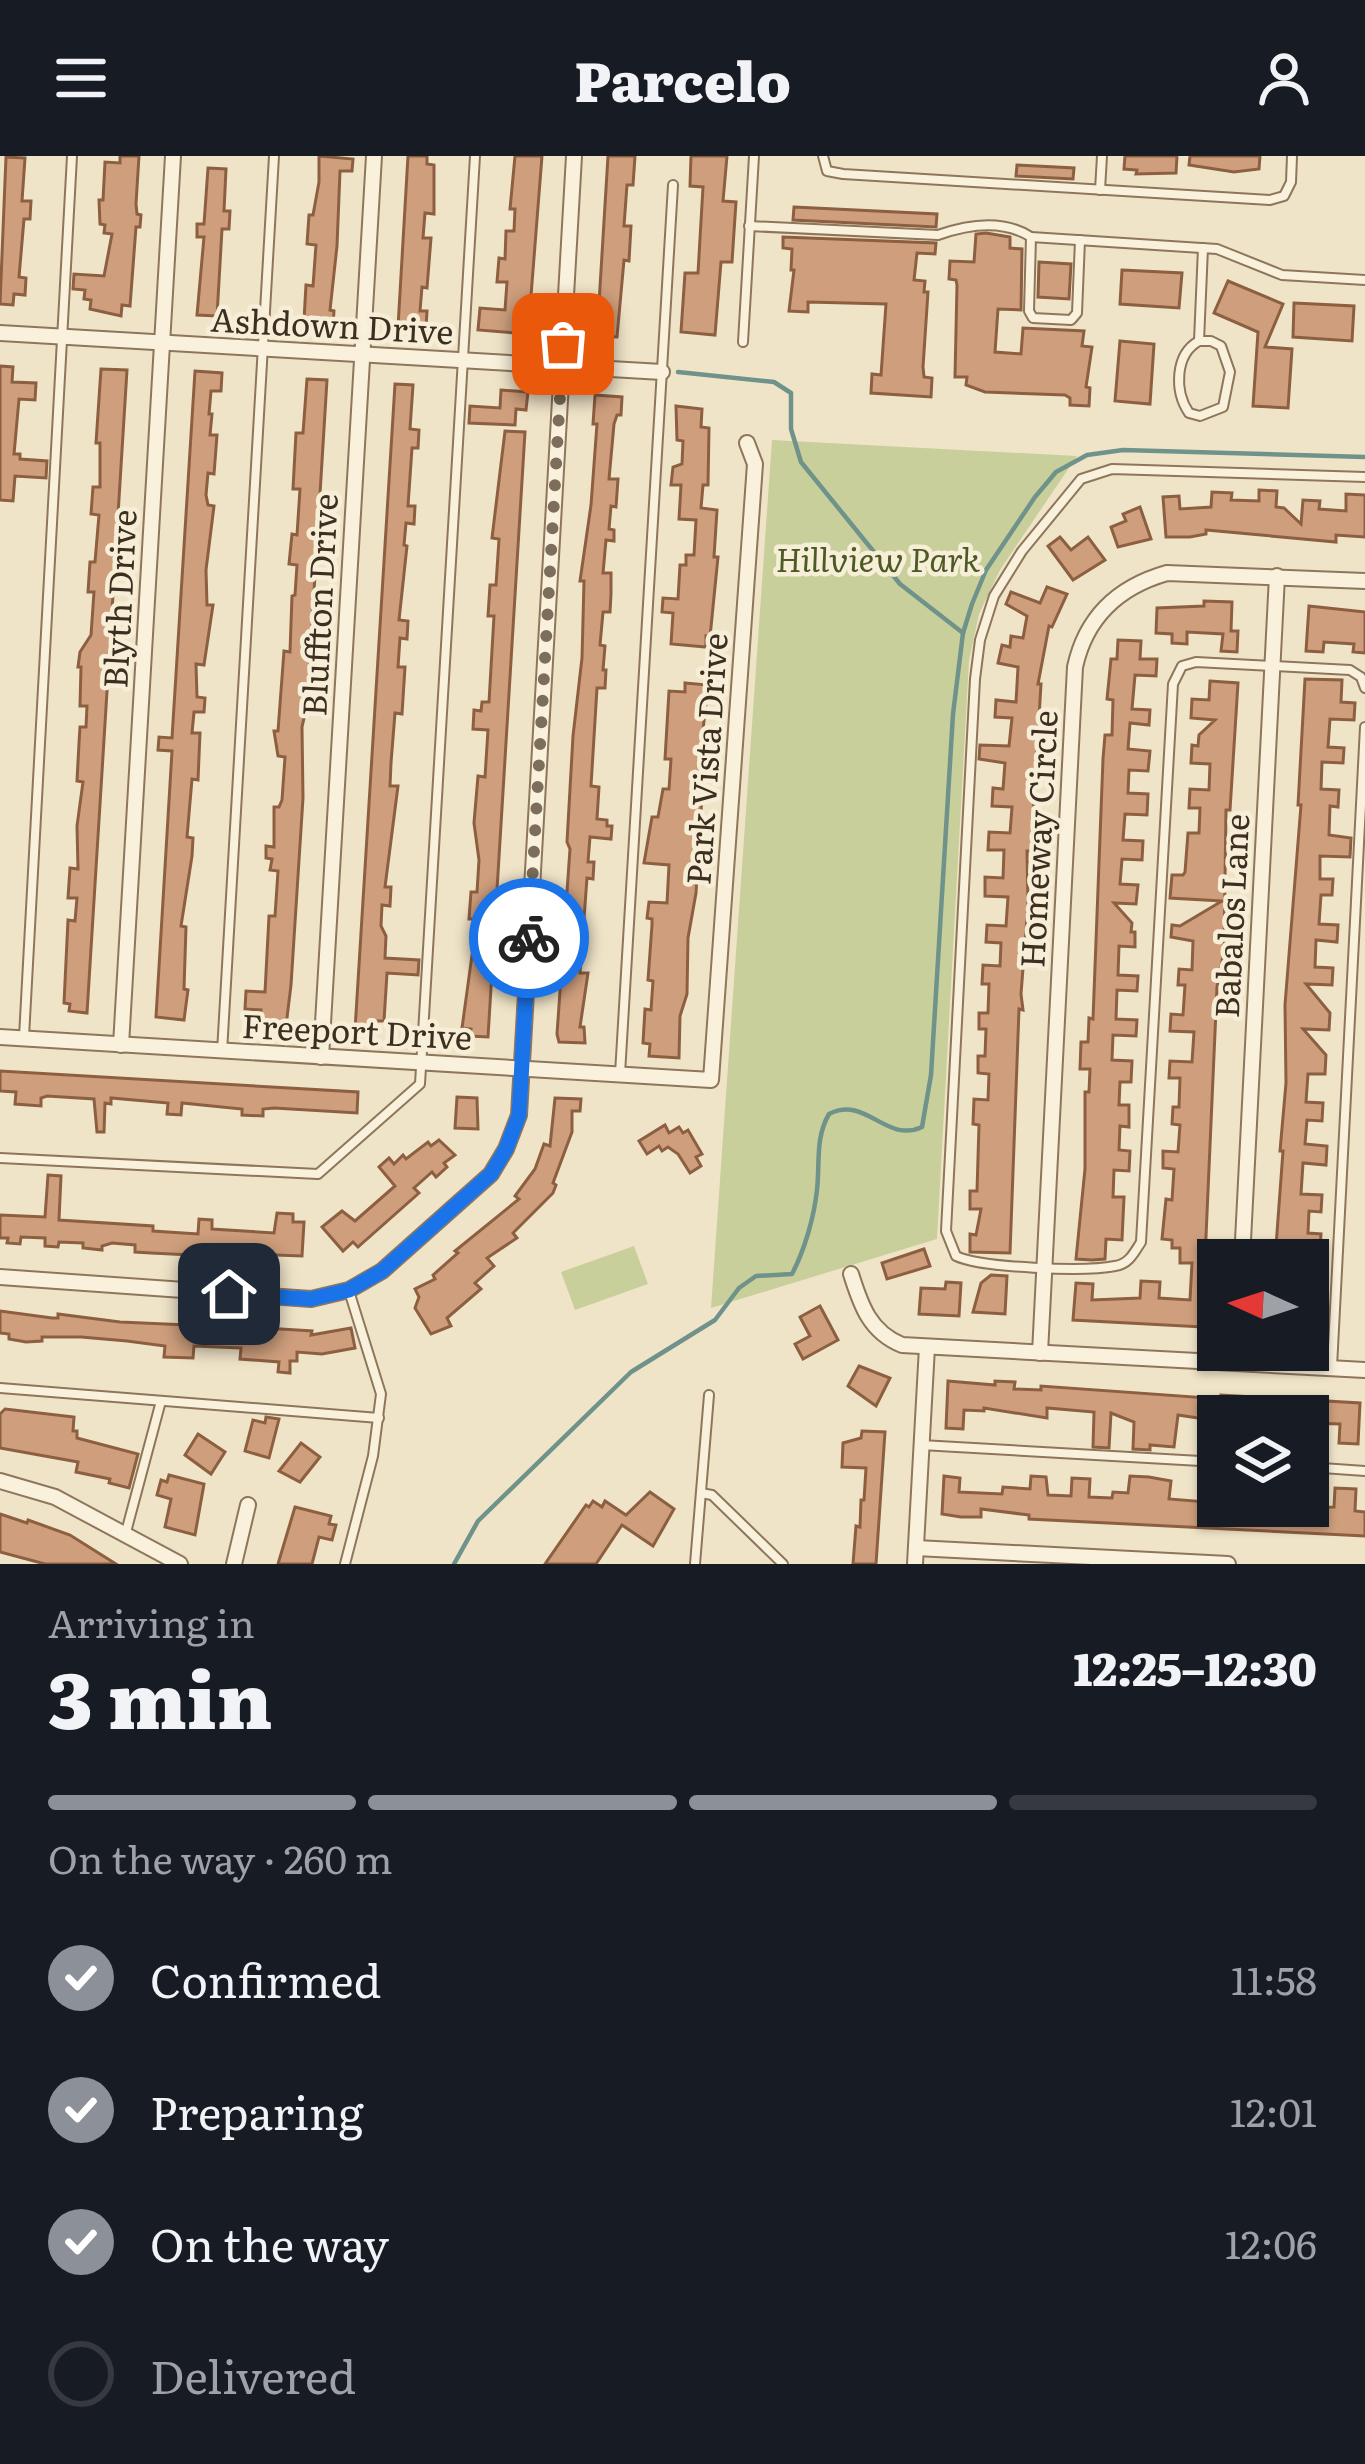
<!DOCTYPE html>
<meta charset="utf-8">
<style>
:root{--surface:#171b24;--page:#20242c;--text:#f1f3f6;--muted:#9ea1a6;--line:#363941;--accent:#8c9099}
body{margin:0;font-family:Literata,serif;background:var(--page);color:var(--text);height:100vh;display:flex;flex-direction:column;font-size:45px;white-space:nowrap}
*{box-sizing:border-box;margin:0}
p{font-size:39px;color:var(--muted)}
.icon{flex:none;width:66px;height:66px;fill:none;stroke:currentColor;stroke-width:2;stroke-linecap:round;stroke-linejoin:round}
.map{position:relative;height:1408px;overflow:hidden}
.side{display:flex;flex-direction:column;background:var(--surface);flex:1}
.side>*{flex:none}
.needle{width:78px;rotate:273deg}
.fabs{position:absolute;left:1197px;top:1083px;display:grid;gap:24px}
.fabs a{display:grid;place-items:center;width:132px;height:132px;border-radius:0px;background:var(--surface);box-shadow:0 3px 9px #0004;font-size:60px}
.pin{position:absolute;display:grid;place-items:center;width:102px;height:102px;color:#fff;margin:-51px;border-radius:24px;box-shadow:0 6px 18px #0006}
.courier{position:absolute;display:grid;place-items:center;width:120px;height:120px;margin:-60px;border:9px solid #1a73e8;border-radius:50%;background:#fff;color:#222;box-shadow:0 3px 15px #0007}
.head em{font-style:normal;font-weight:800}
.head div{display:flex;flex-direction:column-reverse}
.head{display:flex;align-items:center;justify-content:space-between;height:204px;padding:0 48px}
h1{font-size:78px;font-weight:800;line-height:90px}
.bar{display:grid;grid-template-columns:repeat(4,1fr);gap:18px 12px;align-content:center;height:144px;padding:0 48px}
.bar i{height:15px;border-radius:9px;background:var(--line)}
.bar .on{background:var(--accent)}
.bar p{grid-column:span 4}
ol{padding:0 48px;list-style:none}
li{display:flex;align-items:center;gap:36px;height:132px}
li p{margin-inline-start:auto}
li .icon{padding:12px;border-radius:50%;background:var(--accent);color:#fff;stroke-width:4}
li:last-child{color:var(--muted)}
li i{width:66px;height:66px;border:6px solid var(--line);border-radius:50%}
header{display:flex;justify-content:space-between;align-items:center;height:156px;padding:0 48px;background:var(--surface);font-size:54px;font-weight:800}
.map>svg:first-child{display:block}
</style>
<header><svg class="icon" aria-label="menu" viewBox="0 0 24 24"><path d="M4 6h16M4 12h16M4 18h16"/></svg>Parcelo<svg class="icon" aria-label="person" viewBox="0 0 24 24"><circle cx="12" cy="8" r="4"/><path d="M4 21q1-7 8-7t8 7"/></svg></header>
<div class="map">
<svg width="1365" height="1408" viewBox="0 0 1365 1408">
<rect width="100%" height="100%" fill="#f0e4c8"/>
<g fill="#c9cf9b">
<path d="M772 284 1077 300 1000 414 979 458 969 505 937 1083 711 1152Z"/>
<path d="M634 1090 648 1128 575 1154 561 1116Z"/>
</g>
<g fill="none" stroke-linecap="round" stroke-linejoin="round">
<g stroke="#6f938a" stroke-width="4.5">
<path d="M678 216 774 226 791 237V273L801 306 900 428 963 477"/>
<path d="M454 1408 478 1365 631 1216 715 1164 739 1132 756 1120 792 1118C805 1093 814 1061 817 1034 820 1007 815 982 829 958 866 939 886 988 922 971L931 919 953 558 963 477 972 448 986 414 1035 341 1056 316 1087 299 1123 294 1365 301"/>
</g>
</g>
<g fill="#cf9f7d" stroke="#8d5f41" stroke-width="3">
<path d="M120 0H139L136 48 137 58 141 59 140 71H136L130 150 122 149 121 160 90 153 91 144 84 143 85 134 73 133 74 118 104 120 112 78 104 77 105 69 100 68 99 44H103L105 6 120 7Z"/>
<path d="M319 0 353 3 352 15H340L337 90 330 154 334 155 333 169 304 164 306 129 313 130 316 89 307 88 309 59H313L319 26Z"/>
<path d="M408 0H427V8L434 9V58L425 57 423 82H431L427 132 422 131 420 155H427L426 172 398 171Z"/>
<path d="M515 0H542L528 178 478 174 480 152 505 154 507 126H497L499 102 505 103 506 75H514L515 53H510Z"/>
<path d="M608 0H635L633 29H627L624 70H631L629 105 624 104 617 181 597 180Z"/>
<path d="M691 0H727L723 45 736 46 732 106H721L715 179 681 176 685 117H698L703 31 690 30Z"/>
<path d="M1125 0H1177L1176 17 1136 18 1137 14 1124 13Z"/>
<path d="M1190 0H1260L1259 13 1234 16 1189 9Z"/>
<path d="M6 1 25 2 22 45H31L30 63H24L19 121 26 122 25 139 14 138 13 149 0 148Z"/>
<path d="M1017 9 1074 12 1073 23 1016 20Z"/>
<path d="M208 12 226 13 224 55H230L229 73H222L217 160 197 159 204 81H197V68H204Z"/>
<path d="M794 51 937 58 936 71 793 64Z"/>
<path d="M986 77 1010 81V92L1022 93 1021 154 998 153 995 196 1021 198 1023 172 1084 175 1082 190 1092 191 1086 231 1090 232 1089 250 1070 249V242L1065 239 985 236 966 229 967 221H955L957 129 956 124 949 123 950 105 974 106 976 78Z"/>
<path d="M783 81 936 87 935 98 917 97 914 124 925 125 924 136H928L923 211 924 221 932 222 931 241 871 237 872 218 881 219 886 148 808 146V156L789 155 794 114H791L792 93 783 92Z"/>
<path d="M1039 106 1071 108 1069 143 1038 141Z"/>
<path d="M1122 114 1182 117 1179 152 1120 148Z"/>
<path d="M1228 125 1283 148 1265 191 1292 193 1288 252 1253 250 1258 176 1214 157Z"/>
<path d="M1294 147 1354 150 1352 185 1293 181Z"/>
<path d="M1120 185 1154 188 1150 248 1115 245Z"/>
<path d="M0 210 13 211 12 226 36 227 35 244 19 243 14 298H20V303L47 305 46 322 15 320 13 345 0 344Z"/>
<path d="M101 213 127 214 87 857 69 855 70 848 64 847 68 764 75 765 77 742H68L70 712 78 713 77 670 83 626 77 625 79 587 80 571H86L87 550H80L81 511H78L80 496 91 479 94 436H88L90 406H95L99 359 91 358 93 331H100V287H96Z"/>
<path d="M195 215 222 217 221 235H211L209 258H212L210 279H217L214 318 208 317 206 339 208 349 214 350 206 414 207 449H213L204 509 196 508 197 541 205 542 204 556H194L192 577H200L198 624 192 623 187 681 193 682 192 700 181 770 186 771 184 833 188 834 184 864 156 861 172 595 158 594 159 581 172 582Z"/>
<path d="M307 223 327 224 307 549 302 571 303 642 291 829 286 870 261 869V854L245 853 246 835 265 836 269 760H275L278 715 270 714 272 703 266 702V690L274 691V651H279L282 644 285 601 278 600 274 575H278L284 495 290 496 292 440 295 439 297 409 289 408 292 378 297 379 300 333H293L296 277H303Z"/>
<path d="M395 228 413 229 410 273 419 274 418 292H412L408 350H415L414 368 406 367 404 389 407 390 399 464 408 465 407 483 400 482 398 511H405L402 558 395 557 391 607 390 630H398L385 731H391L390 750 382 749 381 770 386 780 385 802 419 804 418 819 387 817 384 865H374V875L355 874Z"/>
<path d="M501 234 528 236 526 254 516 253 515 269 469 267 470 250 500 252Z"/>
<path d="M595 239 622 241 621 259H617L614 268 609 323H618L616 351 611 350 609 373 614 374V385L606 384 603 417H611V438L610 456H603L600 489 605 490 603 514H606L605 532H597L591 630 599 631 597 663 607 664V670H612L611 683 590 681 588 706H594L593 723 587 722 580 817H588L580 871H584L585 887 559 886 557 878 570 693 567 686 573 580 582 502 584 425H580L591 349 597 268H593Z"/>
<path d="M676 250 702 253 701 271 709 272 708 329H703L701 352 717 354 714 401H718L710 481 706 480V491L671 488 673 457 662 456 663 442 678 443 680 409H686V399H694L696 364 679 363 681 329H671L673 311 682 308 683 285 677 284Z"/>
<path d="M505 275 525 276 488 881 470 880 471 873 462 872 477 763H469L471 736H477L479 704 474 667 478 620 485 621 488 574 473 573 474 554 481 555 482 546H489L494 460H488L490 429H496L499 383 492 382Z"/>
<path d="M1259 334 1277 335 1276 351 1284 352 1301 368 1303 344 1320 345 1319 353 1346 355V338L1365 339V381L1336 379V386L1206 374V378L1190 381H1166L1163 341 1179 340 1180 353 1211 351 1212 336 1232 337 1231 344 1259 345Z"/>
<path d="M1140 351 1151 383 1118 391 1111 371 1126 365 1123 358Z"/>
<path d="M1060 381 1071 394 1088 381 1105 404 1073 424 1048 390Z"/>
<path d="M1047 431 1067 438 1052 471 1049 470 1038 528H1041L1031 695H1027L1028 749 1021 838 1023 854 1019 853 1010 1097 970 1096V1078L976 1079 981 1053H970V1035H977L979 969 973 968 974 943 988 944 989 918 978 917V900H985L986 873H979V857H988L989 828H982L983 809 1000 810 1001 787 986 786 987 769 1006 770 1008 741 985 740V721L1003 722 1004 694H988L989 676 1010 677 1012 651 992 650 993 632 1003 633 1005 607 979 603 980 589 1009 590 1012 562 995 561 996 544 1016 546 1018 511 998 507 1002 489 1010 491 1011 480 1023 482 1027 460 1006 448 1011 436 1040 447Z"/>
<path d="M1204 445 1232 446 1231 475H1238L1237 496 1221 495 1223 478 1187 476V488L1172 487V478L1156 477 1157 452 1204 450Z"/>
<path d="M1309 450 1365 456V497L1353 496 1354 488 1324 486 1323 496 1306 495Z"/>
<path d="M1118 484 1141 485 1140 503H1157L1156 520 1135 519 1132 553 1150 554 1149 569 1130 567 1128 593 1150 595 1148 615 1129 614 1128 637 1148 638 1147 659 1125 658 1123 684 1143 685 1142 704 1122 703 1120 728 1138 729 1136 748 1114 747 1132 767 1131 776H1135V791L1119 790 1118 819 1138 820 1137 835 1117 834 1116 863 1137 864 1136 880 1113 879 1112 904 1132 905 1131 926H1120L1119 949H1129V971L1120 970 1119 994 1130 995 1129 1015 1114 1014 1113 1041H1124L1122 1084 1106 1083 1105 1103 1092 1104 1076 1103 1085 1013V936H1089L1090 913H1080L1081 886H1088L1089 862 1093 863 1103 603 1105 579H1112L1113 544 1107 543 1111 503H1117Z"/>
<path d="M1305 523 1342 524 1341 546 1355 547 1354 564 1330 563 1328 591 1344 592 1343 607 1322 606 1321 633 1339 634 1338 651 1330 650 1329 679 1351 682 1350 701 1320 700V723H1333L1332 739H1321L1319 768 1338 769 1337 786 1316 784 1315 811 1333 812 1332 829 1306 828 1330 857 1329 874 1303 873 1326 899 1325 918H1308L1306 946 1323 947 1322 965 1307 964 1305 988 1327 990 1326 1009 1303 1007 1301 1038 1322 1039 1321 1056 1309 1055 1308 1077 1321 1078 1319 1104H1275L1283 995H1280L1286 927 1285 849 1301 649H1298Z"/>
<path d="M1210 525 1238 527 1230 654H1226L1224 795 1217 831 1202 1171 1073 1164 1076 1127 1093 1128 1092 1144 1140 1142 1141 1125 1160 1126 1159 1142 1190 1144 1192 1107H1180V1092H1172V1084L1162 1083 1166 1043 1172 1044 1174 1013 1163 1012V995L1178 996 1180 969 1172 968 1173 951H1179L1180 922H1169L1170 905 1192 906 1194 876 1170 875 1171 858 1183 859 1185 829H1178L1179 813 1192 814 1193 785 1171 781 1172 769 1180 770 1222 745 1170 742 1172 719H1183L1185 716 1188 677H1199L1200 652H1189L1190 633 1209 634 1210 608 1191 607 1192 589 1198 590 1199 579 1215 564 1191 562 1192 543 1209 544Z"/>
<path d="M685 527 708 529 700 601 704 605 696 737 688 782 687 838 680 860 679 902 649 900 650 888 643 887 645 853 651 854 653 825 648 824 652 769V763L647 762 649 746 667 747 669 709 644 707 652 661H658L663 633H669L671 603H665L669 535 685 536Z"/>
<path d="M0 915 358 936 357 957 274 952 263 953V960L242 959V953L182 947 181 959 167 958 168 947 111 942V948L105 947 104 976H97L94 943 47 940 41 942V950L15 948 16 936 0 935Z"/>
<path d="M457 941 477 942 478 973 455 972Z"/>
<path d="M555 942 581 943 580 955H572V976L553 1027 556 1029 553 1037 513 1077 517 1082 487 1102 494 1110 475 1127 481 1133 447 1162 451 1170 431 1178 415 1152 419 1141 415 1133 435 1123 433 1119 458 1097 455 1095 519 1043 515 1040 535 1013 544 988 550 990Z"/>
<path d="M665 969 669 977 679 971 683 977 688 974 702 998 696 1001 701 1010 690 1017 678 998 668 991 662 995 659 990 647 998 639 985Z"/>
<path d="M439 984 455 999 444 1007 447 1011 436 1021 432 1016 414 1032 419 1037 358 1091 353 1086 343 1095 322 1071 342 1055 355 1065 395 1030 379 1011 389 1002 394 1008 403 999 406 1003 428 986 431 990Z"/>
<path d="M48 1019 61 1020 59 1064 153 1070V1075L198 1078 199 1063 212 1064V1073L274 1077 277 1057 293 1058V1066H304L302 1100 249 1098V1102L235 1101 236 1094 211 1092 210 1100 151 1097 135 1096V1089L112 1087 102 1090V1094L83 1092V1087L59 1086 58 1091 45 1090V1082L21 1081 20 1088 7 1087 8 1082H0V1059L45 1061Z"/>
<path d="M924 1093 930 1110 887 1123 882 1107Z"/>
<path d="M991 1119 1007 1120 1005 1158 973 1156 981 1127Z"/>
<path d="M946 1126 961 1127 959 1160 919 1158 921 1132 945 1133Z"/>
<path d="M820 1150 838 1184 803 1203 795 1188 810 1180 800 1161Z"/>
<path d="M0 1155 52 1162H58V1158L120 1166 281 1173 312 1175 311 1179 351 1172 355 1192 322 1198 297 1196V1205H290V1217L278 1216 279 1206 240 1203 241 1192 194 1190 193 1202 164 1201 165 1190 127 1185 81 1181H42V1185L26 1186 9 1183V1178L0 1177Z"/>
<path d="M859 1210 890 1222 876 1250 848 1230Z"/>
<path d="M948 1225 995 1229V1225L1015 1226 1014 1233 1041 1234V1230L1221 1243V1239L1360 1247 1358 1288 1339 1287 1340 1268 1308 1267V1260H1218V1265L1178 1259 1174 1291 1150 1289V1294L1133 1293 1134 1266 1111 1257 1109 1292 1093 1291 1094 1256 1047 1252V1262L984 1252V1255L964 1254 963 1273 946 1272Z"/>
<path d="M5 1253 74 1261 73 1275H77V1282L138 1298 129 1332 109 1327 110 1323 76 1316 78 1306 0 1292V1258Z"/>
<path d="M266 1261 279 1263 269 1302 245 1295 253 1264 265 1267Z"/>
<path d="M862 1275 885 1276 876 1408H853L856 1370 860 1371 861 1344H864L866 1312 842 1311 843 1287 861 1282Z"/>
<path d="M198 1278 225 1296 211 1318 185 1299Z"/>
<path d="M301 1287 320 1301 300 1326 279 1315Z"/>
<path d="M169 1319 204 1328 195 1379 165 1371 171 1343 157 1339 161 1324 167 1326Z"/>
<path d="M944 1320 960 1322 959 1336 1002 1338 1003 1331 1030 1333 1031 1320 1046 1321 1048 1339 1071 1340 1072 1322 1090 1323 1089 1341 1112 1342 1113 1336 1128 1337 1130 1320 1149 1321 1171 1325 1169 1343 1206 1346 1207 1339 1218 1340V1350L1278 1352 1334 1351 1335 1332 1356 1333 1355 1355 1365 1356V1380L1029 1363V1359L981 1353V1361H961L942 1358Z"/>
<path d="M650 1336 674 1353 653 1390 622 1369 596 1408H545L586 1349 589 1351 593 1345 602 1351 605 1345 626 1359Z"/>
<path d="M295 1351 331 1360 329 1368 336 1369 332 1384 319 1381 312 1408H278Z"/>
<path d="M0 1358 27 1367 28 1364 70 1379 116 1408H45L0 1396Z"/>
</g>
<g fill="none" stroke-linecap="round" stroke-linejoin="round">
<g stroke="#8d765c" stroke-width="12">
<g id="service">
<path d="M823 0 827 15 843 18 1270 44 1284 40 1291 26 1292 0"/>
<path d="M1100 34 1102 0"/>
<path d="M749 70 938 79C969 68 1003 63 1031 81L1217 93 1282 119 1365 124"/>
<path d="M1031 81 1029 155 1033 162 1071 164 1077 157 1080 84"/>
<path d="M1199 185H1211L1221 190 1230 216 1223 251 1200 260 1189 257C1174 235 1175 198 1199 185Z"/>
<path d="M1199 185 1203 92"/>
<path d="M743 186 754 0"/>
<path d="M1365 321 1112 313 1081 323 1022 395 994 440 980 484 975 523 946 1075 956 1100C981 1112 1086 1116 1115 1110 1129 1108 1134 1097 1141 1086L1173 528 1182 510 1196 506 1350 514 1361 521 1365 532"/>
<path d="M24 881 72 0"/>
<path d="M222 896 274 0"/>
<path d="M620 918 673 29"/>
<path d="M0 1002 318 1018 420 928 475 0"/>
<path d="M1332 1211 1365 571"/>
<path d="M0 1232 379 1262"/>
<path d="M921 1289 1218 1306"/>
<path d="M1308 1311 1365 1315"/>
<path d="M701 1337 712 1339 783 1408"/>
<path d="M126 1376 161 1245"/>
<path d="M345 1408 373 1300 381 1238 349 1135"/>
<path d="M695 1408 709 1239"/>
</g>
</g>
<g stroke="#8d765c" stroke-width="18">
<g id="minor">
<path d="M0 177 662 216"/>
<path d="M0 881 711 924 755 308 747 287"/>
<path d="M121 889 173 0"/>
<path d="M321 901 374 0"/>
<path d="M1242 1104 1277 420"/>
<path d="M851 1118C861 1150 870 1176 902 1189L1365 1214"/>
<path d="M0 1121 311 1143 349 1134 382 1115 491 1018 506 993 519 959 574 0"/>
<path d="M1040 1197 1075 511C1086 461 1118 431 1167 417L1365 425"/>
<path d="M0 1325 55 1341 180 1408"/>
<path d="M916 1392 1228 1408"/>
<path d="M234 1408 248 1349"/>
<path d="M915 1408 927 1191"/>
</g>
</g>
<use href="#service" stroke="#faf1dc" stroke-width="8"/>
<use href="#minor" stroke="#faf1dc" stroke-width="14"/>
</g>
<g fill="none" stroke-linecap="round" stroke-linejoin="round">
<path stroke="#7c6e5b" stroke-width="12" stroke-dasharray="0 21.6" d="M529 782 563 188"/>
<path stroke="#1a73e8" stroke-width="15" d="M229 1138 311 1143 349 1134 382 1115 491 1018 506 993 519 959 529 782"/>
</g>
<g text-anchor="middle" stroke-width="9" stroke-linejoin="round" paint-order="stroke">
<g font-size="33" fill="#3d2e20" stroke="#f7eed8">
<text transform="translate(332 170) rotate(3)" y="12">Ashdown Drive</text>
<text transform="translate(120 443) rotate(-87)" y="12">Blyth Drive</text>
<text transform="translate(320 449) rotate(-87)" y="12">Bluffton Drive</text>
<text transform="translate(707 603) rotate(-86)" y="12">Park Vista Drive</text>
<text transform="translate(1039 683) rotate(-87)" y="12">Homeway Circle</text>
<text transform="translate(1232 760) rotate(-87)" y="12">Babalos Lane</text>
<text transform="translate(357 876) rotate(3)" y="12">Freeport Drive</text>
</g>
<g font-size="33" font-style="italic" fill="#4d5a26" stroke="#f7eed8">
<text x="878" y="416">Hillview Park</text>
</g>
</g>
</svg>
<div class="fabs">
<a><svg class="needle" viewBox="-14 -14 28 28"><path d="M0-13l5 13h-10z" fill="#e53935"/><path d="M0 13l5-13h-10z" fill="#9ea1a6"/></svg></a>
<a><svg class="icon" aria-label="layers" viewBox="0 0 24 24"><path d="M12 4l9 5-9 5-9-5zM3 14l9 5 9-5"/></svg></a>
</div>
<div class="pin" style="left:563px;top:188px;background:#ea580c"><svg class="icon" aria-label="bag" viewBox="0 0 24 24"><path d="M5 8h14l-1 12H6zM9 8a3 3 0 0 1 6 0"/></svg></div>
<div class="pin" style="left:229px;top:1138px;background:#1f2937"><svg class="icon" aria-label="home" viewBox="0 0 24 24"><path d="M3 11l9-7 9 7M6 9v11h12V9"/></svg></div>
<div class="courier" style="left:529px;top:782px"><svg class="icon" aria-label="bike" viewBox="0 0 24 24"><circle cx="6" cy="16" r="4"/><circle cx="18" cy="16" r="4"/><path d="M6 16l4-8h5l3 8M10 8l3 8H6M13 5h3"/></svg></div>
</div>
<section class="side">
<div class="head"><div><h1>3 min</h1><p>Arriving in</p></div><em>12:25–12:30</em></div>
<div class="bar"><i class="on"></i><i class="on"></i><i class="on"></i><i></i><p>On the way · 260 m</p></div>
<ol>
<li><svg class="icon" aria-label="check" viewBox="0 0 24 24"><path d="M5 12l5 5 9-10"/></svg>Confirmed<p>11:58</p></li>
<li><svg class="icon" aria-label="check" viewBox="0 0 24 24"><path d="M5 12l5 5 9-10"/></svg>Preparing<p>12:01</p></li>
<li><svg class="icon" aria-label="check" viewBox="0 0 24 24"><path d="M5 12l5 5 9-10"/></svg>On the way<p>12:06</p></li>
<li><i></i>Delivered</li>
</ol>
</section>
